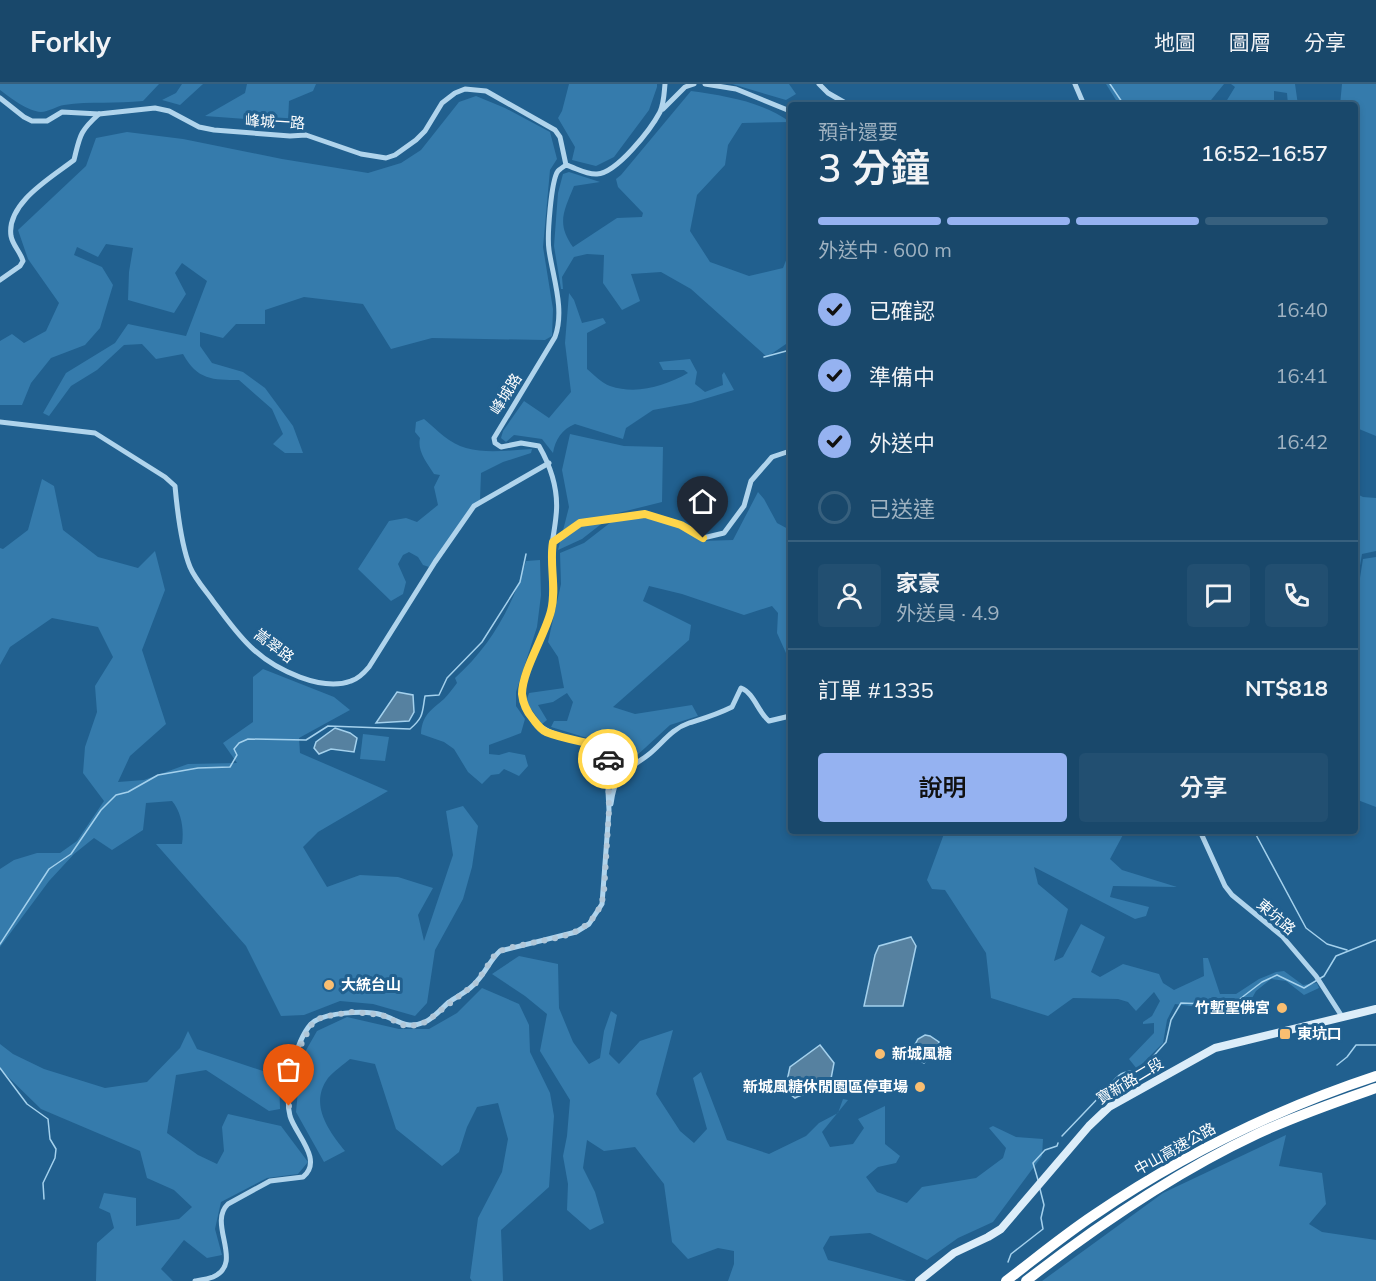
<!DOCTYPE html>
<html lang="zh-TW">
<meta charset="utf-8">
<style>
:root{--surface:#19486b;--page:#224f71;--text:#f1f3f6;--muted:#9fb2c1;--line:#37607e;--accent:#95b2f1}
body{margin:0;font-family:Mulish,"Noto Sans TC",sans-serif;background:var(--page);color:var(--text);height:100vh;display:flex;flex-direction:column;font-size:22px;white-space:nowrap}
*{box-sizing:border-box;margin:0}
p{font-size:20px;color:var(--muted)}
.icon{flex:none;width:33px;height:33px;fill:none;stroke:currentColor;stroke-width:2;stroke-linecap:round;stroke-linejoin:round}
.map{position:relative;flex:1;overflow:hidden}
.side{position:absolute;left:788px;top:18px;width:570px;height:732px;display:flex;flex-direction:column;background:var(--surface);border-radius:6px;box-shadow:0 3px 9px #0003,0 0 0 2px var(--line)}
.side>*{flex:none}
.pin{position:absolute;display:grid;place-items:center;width:51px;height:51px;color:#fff;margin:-62px -26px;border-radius:50% 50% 50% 0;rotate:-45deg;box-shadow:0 0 6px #0007}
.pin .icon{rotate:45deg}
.courier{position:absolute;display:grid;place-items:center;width:60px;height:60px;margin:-30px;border:4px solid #ffd54a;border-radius:50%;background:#fff;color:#222;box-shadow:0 2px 8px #0007}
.head em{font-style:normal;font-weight:600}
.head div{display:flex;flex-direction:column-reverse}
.head{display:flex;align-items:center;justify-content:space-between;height:102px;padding:0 30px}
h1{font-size:39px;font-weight:600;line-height:45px}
.bar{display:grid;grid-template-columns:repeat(4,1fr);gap:9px 6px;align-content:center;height:72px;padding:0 30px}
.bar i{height:8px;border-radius:4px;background:var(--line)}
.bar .selected{background:var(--accent)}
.bar p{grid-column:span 4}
.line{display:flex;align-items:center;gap:15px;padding:0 30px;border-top:2px solid var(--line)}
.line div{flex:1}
.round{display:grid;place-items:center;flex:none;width:63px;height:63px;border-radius:6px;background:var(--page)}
ol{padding:0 30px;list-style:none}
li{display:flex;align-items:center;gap:18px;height:66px}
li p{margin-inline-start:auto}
li .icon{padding:6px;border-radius:50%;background:var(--accent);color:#111;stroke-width:4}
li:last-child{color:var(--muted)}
li i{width:33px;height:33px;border:3px solid var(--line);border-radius:50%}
.action{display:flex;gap:12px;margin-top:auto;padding:12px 30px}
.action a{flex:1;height:69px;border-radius:6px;background:var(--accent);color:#111;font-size:24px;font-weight:600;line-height:69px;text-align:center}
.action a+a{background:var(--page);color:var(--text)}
header{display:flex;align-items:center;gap:36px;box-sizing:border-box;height:84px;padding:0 30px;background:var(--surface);border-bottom:2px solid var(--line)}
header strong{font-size:28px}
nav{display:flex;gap:33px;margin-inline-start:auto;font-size:21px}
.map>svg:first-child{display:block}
</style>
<header>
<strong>Forkly</strong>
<nav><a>地圖</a><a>圖層</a><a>分享</a></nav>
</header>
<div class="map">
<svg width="1376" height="1197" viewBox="0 0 1376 1197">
<rect width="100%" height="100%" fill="#21608f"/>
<g fill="#357bac">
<path d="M0 0H159L143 17C117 20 90 17 64 21 57 22 48 28 41 28 27 27 11 14 0 6Z"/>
<path d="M182 0H203L180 21 162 16 176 9Z"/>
<path d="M247 0H316L313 7 289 17 288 38 205 32 245 9Z"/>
<path d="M569 0H657V3L649 26 614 73 596 82 572 76 575 63 558 34 562 27Z"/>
<path d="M732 0H789L796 10 786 16Z"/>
<path d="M1106 0H1224L1207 21H1119Z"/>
<path d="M1231 0H1295L1298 21H1288L1287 9 1274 7V21H1224L1235 3Z"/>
<path d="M1342 0H1376V352L1359 345 1355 341 1354 21H1340Z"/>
<path d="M691 7C725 12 761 17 790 38L742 39 728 61 725 81 697 111 690 147 710 178 749 192 783 184 789 169 790 170V262L786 260 767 273 691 205 661 188 631 190 640 217 622 226 603 199 604 171 587 170 574 173 562 193 563 205H561L554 162 558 109 563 90 569 88 600 98 574 102C564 127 556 139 573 163L617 134 642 133 643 129 618 103 616 95 621 91Z"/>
<path d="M476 12 505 24 550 48 557 75 550 86 543 163 553 225 552 252 545 256 432 254 391 265 363 220 304 213 265 226V240H236L223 254 200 248V262L212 279 243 288 265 304 293 342 303 369H285L273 360 283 350 272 325 239 296C213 296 197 296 183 270L156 275 142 260 124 261 97 286 71 302 49 332 43 329 66 289 115 259 128 240 186 252 207 197 182 179 175 189 186 210 174 229 128 216 129 188 133 164 106 160 98 173 77 163 74 171 102 183 113 201 100 244 85 261 51 274 31 299 22 321H0V257L12 250 24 259 46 247 59 219 28 175 18 146 86 82 96 54 127 48 183 55 282 75 368 89 401 79 421 66 459 18Z"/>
<path d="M569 209 574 216 582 239 603 234 606 239 587 249V285C594 291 602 299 610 302 637 311 665 302 688 289L684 286H663L659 278 690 275 697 288 695 300 705 308 723 301 722 291 724 288 734 306 691 319 653 326 626 344 623 355 575 340C562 345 555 356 553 369L542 355 514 351 506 358 501 354 503 347 524 317 549 334 571 308 565 259Z"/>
<path d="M424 335C437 346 450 360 466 364 487 370 511 366 532 365L531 369 503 378 481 389 480 416 429 483 423 481 418 473 409 468 403 471 398 480 406 498 403 510 391 517 358 485 389 437 406 434 417 438 438 421 434 403 440 391 434 390C427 379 417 367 420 354L415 348 416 338Z"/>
<path d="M570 350 624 362 663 363 662 418 614 430 582 455 558 466 569 423 562 386Z"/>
<path d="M42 395 54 402 63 446 98 473 138 484 155 467 165 506 142 566 166 640 130 672 118 698 144 696 188 680 237 679 223 659 253 638V593L263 585 334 613 350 626 299 654 300 669 388 707 318 748 303 763 327 803 360 791 398 793 433 804 418 831 424 857 453 771 446 727 463 722 478 742 472 783 463 815 435 866 427 919 415 932 373 920 340 917 304 931 281 932 246 862 156 760H182C184 746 182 729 172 717L146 719 143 746 112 766 94 754 74 770 49 797 0 863V785L14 776 37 769H60L77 757 104 717 83 689 85 663 97 628 95 602 113 573 98 543 52 534 10 563 0 581V464L3 465 28 446Z"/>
<path d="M758 408 764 415 777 439 790 446V578L777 549 778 529 772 522 744 531 682 510 649 502 643 517 691 541 689 556 613 623 635 630 692 621 698 632 670 641 621 686H614L607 660 551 643 554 637H567L573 618 567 609 553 618 538 621 547 636 542 640 526 618 529 609 564 604 558 573 548 558 561 500 560 469 584 459 615 435 656 434 681 444 701 457 733 456Z"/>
<path d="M1355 409 1363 413 1376 414V467L1362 470 1355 511Z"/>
<path d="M1376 473V723L1355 715 1354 531 1363 475Z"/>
<path d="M540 476 541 511 537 543 516 608V622L525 635 521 649 489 661V670L499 671 509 668 525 671 528 682 519 692 504 685 499 690 491 691 482 700 468 688 454 665 444 658 421 650C422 631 431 626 444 615 449 610 453 604 457 599L455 594C490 563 513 522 526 477Z"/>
<path d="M363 650 389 653 385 677 360 675Z"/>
<path d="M945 747H1125L1110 775 1122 786 1177 803 1113 802 1110 813 1149 823 1146 832 1135 835 1034 783 1038 800 1068 825 1054 877 1063 873 1081 840 1105 853 1091 888 1100 893 1123 880 1159 890 1163 899 1174 906 1204 892 1203 874H1208L1220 910H1236L1259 895 1276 888 1284 887 1303 901 1317 899 1319 904 1304 911 1286 897 1271 895 1256 907 1246 925 1221 926 1175 920 1167 936 1163 959 1137 985 1129 975 1154 949V939L1143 940V938L1152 932 1160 917 1154 908 1136 927 1128 918 1118 915 1073 914 1048 932 991 914 986 869 945 806 932 805 927 796Z"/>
<path d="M519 872 558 880 559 924 573 958 589 980 600 974 604 947 611 927 617 931 609 970 619 980 640 957 673 946 656 1010 680 1047 694 1059 707 1045 693 994 701 988 727 1056 769 1070 806 1052 819 1039 838 1029 843 1015 848 1016 822 1048 830 1063 853 1060 864 1044 858 1035 885 1022V1060L900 1072 896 1079 878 1083 866 1093 877 1108 907 1119 922 1103 976 1094 1003 1074 1006 1064 989 1044 993 1042 1016 1053 1043 1055 1042 1072 993 1138 958 1154 927 1176 870 1149 830 1152 823 1164 828 1176 907 1197H728L734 1180V1167L718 1164 688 1175 672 1158 664 1100 635 1063 604 1067 587 1056 583 1084 595 1108 604 1139 590 1146 567 1126 568 1100 563 1072 567 1052 570 1016 540 967 547 930 525 912 492 890Z"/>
<path d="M482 904 519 920 529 941 530 968 550 1009 554 1032 549 1103 501 1146 503 1197H472L470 1194 478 1134 502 1088 508 1055 498 1019 477 1023 467 1043 459 1068 442 1082 396 1045 375 980 350 975C343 981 334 987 328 994 309 1020 328 1046 345 1067L324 1078 296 1028 301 975 317 947 347 933 399 945H429L457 929Z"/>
<path d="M188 947 197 965 266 988 279 989 280 1025 269 1027 206 986 176 991 167 1049 198 1071 217 1080 224 1067 222 1043 228 1030 281 1042 308 1078 298 1090 267 1094 221 1118 215 1145 222 1171 207 1174 184 1156 161 1185 173 1197H96L97 1159 114 1144 110 1129 99 1124 104 1109 136 1114V1142L179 1135 192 1123 174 1106 147 1094 140 1067 41 1025 0 985V960L13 970 44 985 105 1004 147 998 180 964Z"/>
<path d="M1286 1051 1279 1082 1322 1089 1326 1120 1309 1140 1322 1148 1376 1156V1197H1042L1163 1109Z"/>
</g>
<g fill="#5681a0" stroke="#a4d1ed" stroke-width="1.5">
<path d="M397 608 413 611 414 628 409 637 376 639Z"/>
<path d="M335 644 350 649 357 654 354 668 331 665 319 670 314 664 316 658Z"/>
<path d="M911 853 916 862 903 922H864L875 871 879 862Z"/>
<path d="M925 951 930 952 939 958 935 967 924 979 915 974 911 968 918 955Z"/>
<path d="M820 961 834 979 830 1000C819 1008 807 1008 795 1014L785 1006 790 983Z"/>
</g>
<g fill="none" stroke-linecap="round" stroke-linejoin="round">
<g stroke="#a4d1ed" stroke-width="1.5">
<path d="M1110 0 1124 21"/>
<path d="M764 273 790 266"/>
<path d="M1254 747 1306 844 1327 860 1347 866"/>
<path d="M0 860 49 785 71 770 101 726 116 711 128 708 158 691 198 684 230 683 237 671 234 665 239 659 248 655 306 656 328 642 410 645C424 633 422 629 425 612L439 611 447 594 482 558 520 498 526 470"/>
<path d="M1337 981 1347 973 1356 961H1376"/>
<path d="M0 984 27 1020 48 1035 50 1055 56 1065 55 1074 43 1099 44 1115"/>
<path d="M1108 1004C1119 989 1122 987 1141 986L1166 958 1171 936 1181 919 1232 921 1262 898 1277 891 1304 904 1324 892 1336 872 1376 856"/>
<path d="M1062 1052 1103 1009"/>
<path d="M1038 1096 1033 1079 1045 1066 1057 1062 1058 1059"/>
<path d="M1008 1178 1011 1170 1043 1145 1041 1134 1044 1121 1040 1105"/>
</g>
<g stroke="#b0d4ec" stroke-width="5">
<path d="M705 0 736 5 790 27"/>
<path d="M819 0 828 9 849 21"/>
<path d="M1075 0 1084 21"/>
<path d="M0 14 24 33 32 37H47L62 28 99 30 155 24 169 27 199 43 214 46 290 52 306 51 361 70 386 74 395 71 416 56 425 47 442 19 455 9 465 5 486 7 555 46 560 53 566 81"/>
<path d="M663 25 685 3 694 0"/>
<path d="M0 196 20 182 23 177C20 167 13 162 11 152 6 119 52 93 74 76 80 52 79 48 99 30"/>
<path d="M0 338 95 349 165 393 175 402C177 424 182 463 190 483 195 495 206 507 213 517 226 534 238 552 254 566 276 586 322 608 351 597 358 595 364 589 369 583L435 478 474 422 549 379"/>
<path d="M553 458 580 439 645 430 681 441 703 454 724 449 744 422 751 397 772 373 790 367"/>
<path d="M611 720C612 712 614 701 619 694 627 684 639 678 648 671 662 660 671 645 689 639 705 634 716 631 732 623L741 604C754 609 758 628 769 637L790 632"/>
<path d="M1200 747 1225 802 1232 811 1282 852 1316 892 1343 934"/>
<path d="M195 1197C201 1196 208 1195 213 1193 245 1179 207 1140 228 1120L270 1097 303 1093C324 1076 295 1050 290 1032 284 1008 295 958 311 940 323 928 366 926 382 931 398 936 406 946 425 938 434 934 441 925 449 918 459 911 471 906 478 896 486 887 491 875 500 867L576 848 589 840 602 820 609 726 608 707 609 682 603 665 596 661C570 654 538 652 525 624 514 599 544 554 551 528 556 508 551 489 551 469 552 457 555 444 556 432 559 407 551 383 539 362L521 359 501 363 495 359 494 354 555 253C565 226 553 194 549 166 547 153 551 96 558 87 560 85 563 83 566 81 576 84 587 91 597 90 617 89 651 45 660 28 664 19 664 10 665 0"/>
</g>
<path stroke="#dcedf9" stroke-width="8" d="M919 1197 954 1169 988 1153 1001 1145 1089 1042 1109 1023 1215 964 1376 925"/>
<g stroke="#fff" stroke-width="10">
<path d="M1006 1197C1035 1175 1064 1151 1094 1131 1181 1072 1276 1025 1376 992"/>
<path d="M1026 1197C1098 1141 1174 1089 1257 1050 1295 1032 1336 1018 1376 1004"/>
</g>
</g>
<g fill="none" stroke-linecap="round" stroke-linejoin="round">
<path stroke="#b1c7d8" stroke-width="6" stroke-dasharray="0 10.8" d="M289 1022 291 980 312 940 322 933 351 928 382 931 405 942H412L426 938 476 899 494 872 500 867C539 852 594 862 604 809L609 726 608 675"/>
<path stroke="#ffd54a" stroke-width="8" d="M608 675 603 665 596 661C580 657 561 654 546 648 540 645 537 640 533 635 527 628 523 620 522 610 522 587 545 551 551 527 557 504 549 481 553 458L580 439 645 430 681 441 703 454"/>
</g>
<g fill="#f9be71" stroke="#21608f" stroke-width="2">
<circle cx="329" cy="901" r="6"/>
<circle cx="1282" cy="924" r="6"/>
<rect x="1279" y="944" width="12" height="12" rx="3"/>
<circle cx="880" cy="970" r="6"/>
<circle cx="920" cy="1003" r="6"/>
</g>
<g text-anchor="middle" stroke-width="6" stroke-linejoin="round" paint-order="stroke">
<g font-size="15" fill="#fff" stroke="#21608f">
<text transform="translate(275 38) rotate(3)" y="5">峰城一路</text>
<text transform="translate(506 310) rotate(-58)" y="5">峰城路</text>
<text transform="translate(274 562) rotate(37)" y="5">嵩翠路</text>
<text transform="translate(1276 833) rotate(41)" y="5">東坑路</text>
<text transform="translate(1130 997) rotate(-31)" y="5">寶新路二段</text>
<text transform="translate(1175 1065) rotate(-29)" y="5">中山高速公路</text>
</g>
<g font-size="15" font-weight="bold" fill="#fff" stroke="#21608f" text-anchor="start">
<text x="341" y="906">大統台山</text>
<text x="1270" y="929" text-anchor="end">竹塹聖佛宮</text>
<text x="1297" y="955">東坑口</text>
<text x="892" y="975">新城風糖</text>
<text x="908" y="1008" text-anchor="end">新城風糖休閒園區停車場</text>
</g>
</g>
</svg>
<div class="pin" style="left:289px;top:1022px;background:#ea580c"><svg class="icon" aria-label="bag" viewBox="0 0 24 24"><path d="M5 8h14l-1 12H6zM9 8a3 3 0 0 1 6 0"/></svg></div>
<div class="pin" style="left:703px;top:454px;background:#1f2937"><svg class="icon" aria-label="home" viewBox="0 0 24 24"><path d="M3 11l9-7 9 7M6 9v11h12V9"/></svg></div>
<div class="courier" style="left:608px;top:675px"><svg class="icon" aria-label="car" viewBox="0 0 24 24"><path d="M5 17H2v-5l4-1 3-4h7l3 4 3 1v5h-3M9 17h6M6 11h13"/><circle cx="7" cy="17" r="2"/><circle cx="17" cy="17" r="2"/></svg></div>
<section class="side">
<div class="head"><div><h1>3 分鐘</h1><p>預計還要</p></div><em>16:52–16:57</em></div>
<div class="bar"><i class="selected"></i><i class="selected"></i><i class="selected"></i><i></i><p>外送中 · 600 m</p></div>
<ol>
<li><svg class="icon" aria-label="check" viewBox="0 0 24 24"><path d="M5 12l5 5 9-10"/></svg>已確認<p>16:40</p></li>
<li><svg class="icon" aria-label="check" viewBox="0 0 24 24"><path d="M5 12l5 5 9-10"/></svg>準備中<p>16:41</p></li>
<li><svg class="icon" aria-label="check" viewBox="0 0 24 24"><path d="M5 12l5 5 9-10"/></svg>外送中<p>16:42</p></li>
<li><i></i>已送達</li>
</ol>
<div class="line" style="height:108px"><a class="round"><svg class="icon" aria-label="person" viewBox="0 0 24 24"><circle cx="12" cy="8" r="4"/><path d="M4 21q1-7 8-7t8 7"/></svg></a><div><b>家豪</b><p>外送員 · 4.9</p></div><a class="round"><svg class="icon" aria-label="chat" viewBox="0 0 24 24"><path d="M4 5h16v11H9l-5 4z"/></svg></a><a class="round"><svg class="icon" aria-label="phone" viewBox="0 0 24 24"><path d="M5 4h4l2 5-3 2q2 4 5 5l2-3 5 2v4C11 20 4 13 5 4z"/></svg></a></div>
<div class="line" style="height:78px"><div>訂單 #1335</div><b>NT$818</b></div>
<div class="action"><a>說明</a><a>分享</a></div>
</section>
</div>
